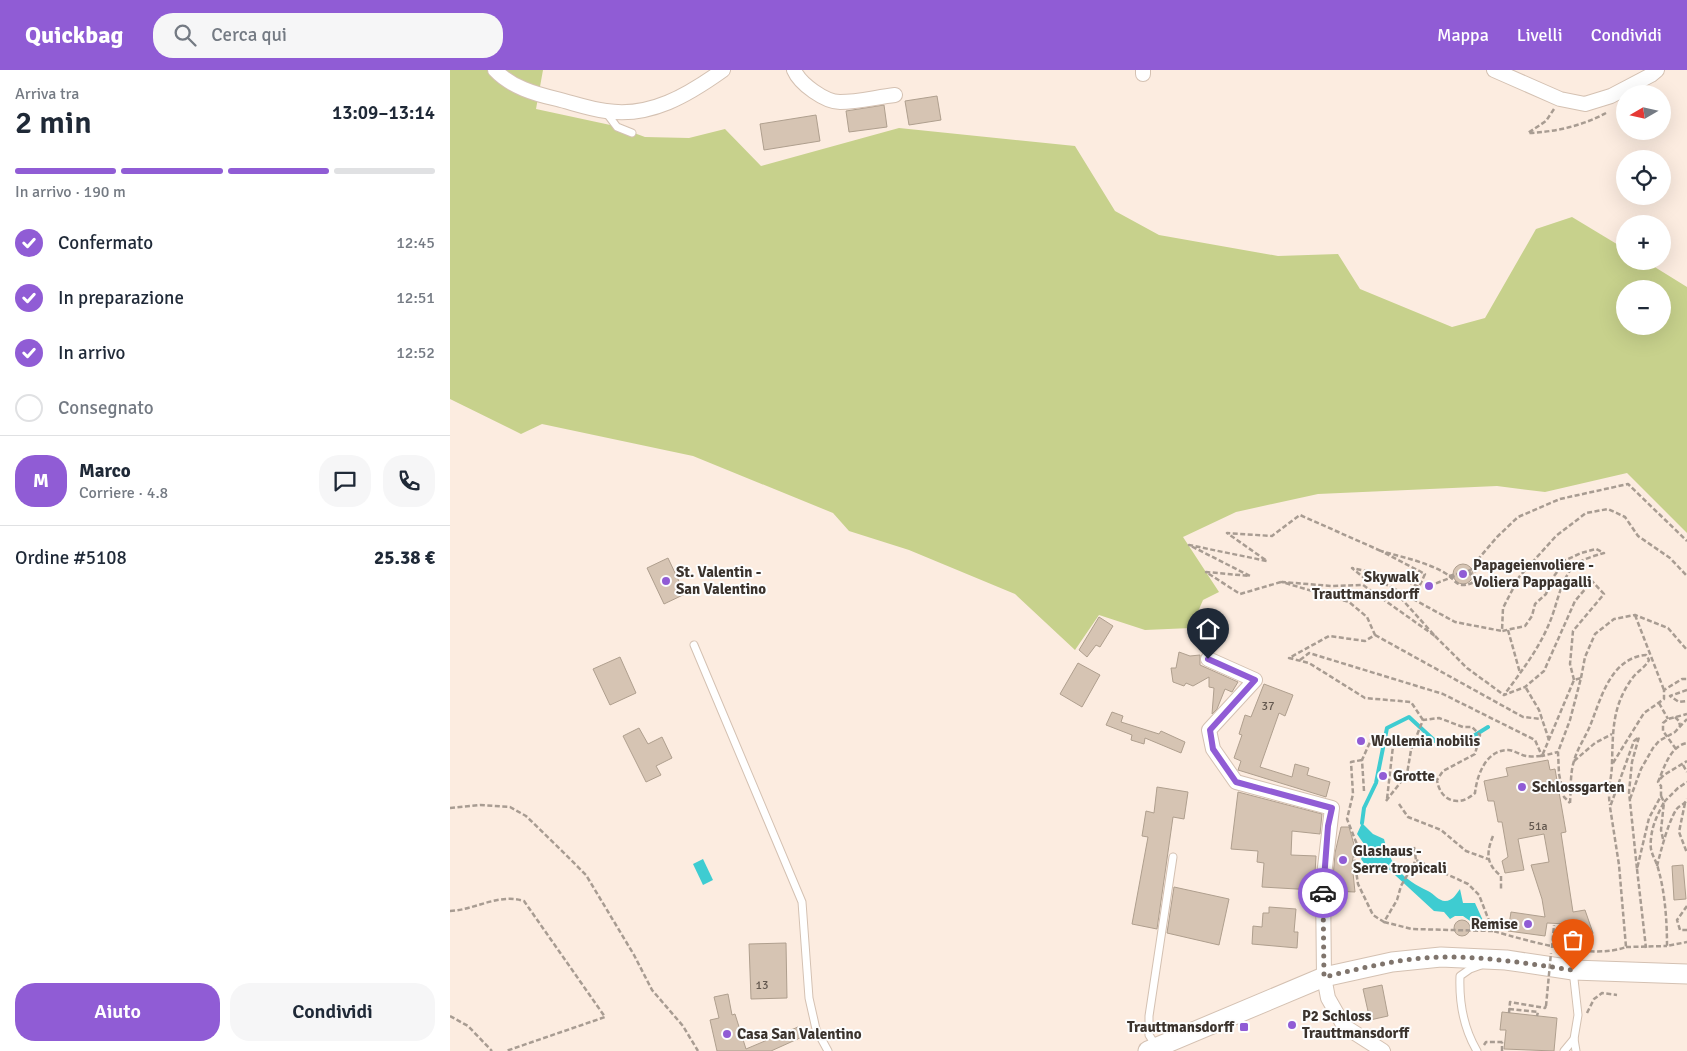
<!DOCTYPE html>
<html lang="it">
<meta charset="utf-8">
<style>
:root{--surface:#fff;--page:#f6f6f7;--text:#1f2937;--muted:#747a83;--line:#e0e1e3;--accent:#905cd5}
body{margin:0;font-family:Signika,sans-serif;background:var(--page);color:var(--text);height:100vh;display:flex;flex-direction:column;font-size:19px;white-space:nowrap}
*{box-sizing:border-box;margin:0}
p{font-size:16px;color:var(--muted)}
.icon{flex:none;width:28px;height:28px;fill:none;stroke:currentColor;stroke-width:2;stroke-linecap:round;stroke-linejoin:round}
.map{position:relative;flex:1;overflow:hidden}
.drawer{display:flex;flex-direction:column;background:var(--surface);width:450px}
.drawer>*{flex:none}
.needle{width:32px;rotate:261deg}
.fabs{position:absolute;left:1166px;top:15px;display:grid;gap:10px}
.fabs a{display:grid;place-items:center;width:55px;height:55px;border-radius:50%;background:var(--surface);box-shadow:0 5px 20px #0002;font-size:25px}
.pin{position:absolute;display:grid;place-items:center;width:42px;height:42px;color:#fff;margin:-51px -21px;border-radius:50% 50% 50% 0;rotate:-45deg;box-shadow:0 0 5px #0007}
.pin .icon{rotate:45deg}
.courier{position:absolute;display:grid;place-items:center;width:50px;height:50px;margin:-25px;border:4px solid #905cd5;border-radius:50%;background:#fff;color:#222;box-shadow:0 1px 6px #0007}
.head em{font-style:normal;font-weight:600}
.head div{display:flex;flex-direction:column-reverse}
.head{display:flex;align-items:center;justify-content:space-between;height:85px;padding:0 15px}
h1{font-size:32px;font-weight:600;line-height:38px}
.bar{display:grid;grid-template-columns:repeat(4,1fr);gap:8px 5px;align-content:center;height:60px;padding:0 15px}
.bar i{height:6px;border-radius:4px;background:var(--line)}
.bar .current{background:var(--accent)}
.bar p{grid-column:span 4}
.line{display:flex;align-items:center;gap:12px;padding:0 15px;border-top:1px solid var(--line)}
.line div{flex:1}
.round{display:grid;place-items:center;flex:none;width:52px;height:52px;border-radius:20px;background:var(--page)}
ol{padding:0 15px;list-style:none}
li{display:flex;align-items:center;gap:15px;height:55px}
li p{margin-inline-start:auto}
li .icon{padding:5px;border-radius:50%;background:var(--accent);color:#fff;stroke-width:4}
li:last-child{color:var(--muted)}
li i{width:28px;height:28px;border:2px solid var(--line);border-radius:50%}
.primary-button{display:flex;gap:10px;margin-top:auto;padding:10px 15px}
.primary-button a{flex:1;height:58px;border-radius:20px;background:var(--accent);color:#fff;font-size:20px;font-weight:600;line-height:58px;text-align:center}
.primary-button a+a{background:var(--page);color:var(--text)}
header{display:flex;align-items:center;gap:30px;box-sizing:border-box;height:70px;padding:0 25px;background:var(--accent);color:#fff}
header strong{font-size:24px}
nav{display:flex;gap:28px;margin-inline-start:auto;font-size:18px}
.search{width:350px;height:45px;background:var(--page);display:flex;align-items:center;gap:12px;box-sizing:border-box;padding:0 18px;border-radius:20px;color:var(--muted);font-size:19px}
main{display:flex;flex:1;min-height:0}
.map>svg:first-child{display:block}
</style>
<header>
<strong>Quickbag</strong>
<div class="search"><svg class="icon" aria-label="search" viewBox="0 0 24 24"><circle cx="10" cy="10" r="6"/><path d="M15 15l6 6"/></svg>Cerca qui</div>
<nav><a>Mappa</a><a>Livelli</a><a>Condividi</a></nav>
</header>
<main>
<section class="drawer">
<div class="head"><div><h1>2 min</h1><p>Arriva tra</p></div><em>13:09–13:14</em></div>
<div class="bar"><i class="current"></i><i class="current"></i><i class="current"></i><i></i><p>In arrivo · 190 m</p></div>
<ol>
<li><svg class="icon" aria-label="check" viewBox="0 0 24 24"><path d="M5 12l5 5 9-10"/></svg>Confermato<p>12:45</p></li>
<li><svg class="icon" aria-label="check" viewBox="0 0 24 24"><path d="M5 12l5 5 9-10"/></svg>In preparazione<p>12:51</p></li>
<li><svg class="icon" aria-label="check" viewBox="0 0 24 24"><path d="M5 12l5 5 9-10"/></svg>In arrivo<p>12:52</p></li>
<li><i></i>Consegnato</li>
</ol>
<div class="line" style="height:90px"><b class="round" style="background:var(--accent);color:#fff">M</b><div><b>Marco</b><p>Corriere · 4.8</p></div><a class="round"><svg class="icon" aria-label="chat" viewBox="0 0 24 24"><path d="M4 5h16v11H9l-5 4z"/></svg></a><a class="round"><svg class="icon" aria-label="phone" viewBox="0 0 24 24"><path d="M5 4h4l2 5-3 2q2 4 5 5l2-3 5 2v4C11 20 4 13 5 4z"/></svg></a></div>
<div class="line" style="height:65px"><div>Ordine #5108</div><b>25.38 €</b></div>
<div class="primary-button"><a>Aiuto</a><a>Condividi</a></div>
</section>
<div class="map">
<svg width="1237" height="981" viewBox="0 0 1237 981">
<rect width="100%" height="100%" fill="#fcece0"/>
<path fill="#c7d18c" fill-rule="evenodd" d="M0 0H93L86 39 165 56 195 67 239 68 275 59 311 96 449 58 625 76 665 141 709 165 828 186 888 184 910 219 1002 257 1035 248 1086 159 1122 147 1175 179V191H1195L1237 217V463L1177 403 1095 422 1047 416 868 424 786 442 733 467 769 522 753 530 741 558 695 560 649 545 625 580 565 524 459 480 399 461 383 443 243 386 92 354 71 364 0 329ZM1175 219H1212V256H1175Z"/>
<g fill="#3eccd1">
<path d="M912 753 923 764 934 769C941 797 953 809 978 821 984 824 989 831 995 831 1003 831 1006 824 1010 819L1013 833H1025L1035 855 1023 853 1013 846H1005L1000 849 994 842 984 841 933 794 920 802 911 789 916 777 907 764Z"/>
<path d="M253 789 263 810 253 815 243 794Z"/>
</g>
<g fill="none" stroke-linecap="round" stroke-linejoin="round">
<path stroke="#3eccd1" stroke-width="4" d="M912 753 914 738 926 713 937 658 959 647 985 671 1009 675 1038 657"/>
</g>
<g fill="#d6c4b3" stroke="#af9f8e">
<path d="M487 26 491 50 459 55 455 31Z"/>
<path d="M434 35 437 57 399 62 396 41Z"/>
<path d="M366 45 370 71 314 80 310 54Z"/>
<path d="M218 488 235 524 214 534 197 498Z"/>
<circle cx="1013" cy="504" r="10"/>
<path d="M649 547 663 556 650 577 646 575 637 587 629 580Z"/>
<path d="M729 582 740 586 750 585V595L788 612 782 622 775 619 767 639 762 644 764 618 759 617V607L743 616 736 613 734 616 723 612 721 598H726Z"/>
<path d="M170 587 186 623 160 635 143 599Z"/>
<path d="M628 593 650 605 632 637 610 624Z"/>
<path d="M814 614 843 625 835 646 829 643 810 697 842 707 845 694 859 698 857 705 880 712 876 727 788 700 791 691 784 688 792 665 789 664 795 645 801 647Z"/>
<path d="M662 642 673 646 671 652 709 664 711 661 735 672 731 683 695 668 694 674 681 670 682 665 656 655Z"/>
<path d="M189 658 198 674 212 667 222 688 206 696 211 705 196 712 173 666Z"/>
<path d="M1098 690 1100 700 1105 699 1116 762 1111 763 1123 842 1135 840 1143 863 1137 876 1115 871 1116 854 1097 853 1095 866 1058 861 1061 842 1095 847 1092 829 1081 795 1099 792 1094 764 1068 769 1074 800 1055 803 1052 791 1058 787 1052 752H1048L1044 731H1038L1034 711 1058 706 1056 698Z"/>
<path d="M707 717 738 722 734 749 723 747 707 859 682 854 698 767 692 766 696 741 704 743Z"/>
<path d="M788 722 872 744 870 764 842 761 841 785 866 786 864 820 812 817 814 793 807 792 808 781 781 779Z"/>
<path d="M891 757H899L905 778 902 793 905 822 882 821 885 783Z"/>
<path d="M1233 795 1236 829 1224 830 1222 796Z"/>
<path d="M724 817 779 829 769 875 717 863Z"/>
<path d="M819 837 846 839 844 862H848L847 878 802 874 803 856 812 857 813 843H819Z"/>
<circle cx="1012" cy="858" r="8"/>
<path d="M336 873 337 928 301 929 299 874Z"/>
<path d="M932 915 938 946 920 950 913 919Z"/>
<path d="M278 924 282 945 285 944 296 979 348 957 352 967 321 981H267L260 950 269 948 264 927Z"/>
<path d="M1052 942 1107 948 1104 981 1054 979 1056 960H1050Z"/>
</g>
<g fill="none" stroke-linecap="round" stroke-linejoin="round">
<g stroke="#d4c1b2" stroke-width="9">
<g id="lane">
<path d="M155 41 167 57 182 63"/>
<path d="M244 575 352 832 359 928 366 959 378 981"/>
<path d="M1123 900 1128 945 1124 969 1126 981"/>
<path d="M706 976 699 965V946L723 787"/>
<path d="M1027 981C1014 959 1009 932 1010 906L1020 899 1031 895"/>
<path d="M1114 981 1124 969"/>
</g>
</g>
<g stroke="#d4c1b2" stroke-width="16">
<g id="street">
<path d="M45 0C61 17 85 24 107 29 123 33 140 39 156 41 200 48 238 25 273 0"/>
<path d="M344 0C350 14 375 32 390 32 408 32 427 27 445 25"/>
<path d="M1044 0 1110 29 1135 34 1161 26 1201 5 1207 0"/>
<path d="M693 4V0"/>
<path d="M758 589 805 610 759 660 763 679 786 712 882 738 873 814 874 907 878 928 894 956 933 981"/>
</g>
</g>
<g stroke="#d4c1b2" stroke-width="21">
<path id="secondary" d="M698 981 874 907 942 892 991 887 1056 890 1123 900 1237 904"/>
</g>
<g stroke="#a89c92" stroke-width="2.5" stroke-dasharray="5 2.5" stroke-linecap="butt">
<path d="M1104 39 1096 51 1078 63C1105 62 1132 56 1156 43"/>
<path d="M1018 501 1022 499 1024 494 1047 467 1068 447 1110 429 1178 414 1237 471"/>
<path d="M999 506 1007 504 1015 508 1021 504 1019 501"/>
<path d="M831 512 790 524 756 502 800 506 739 475 817 491 777 463 822 466 850 445 931 481"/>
<path d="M943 518 1005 552 1052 561"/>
<path d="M1185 545 1214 620"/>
<path d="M1058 560 1070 603"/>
<path d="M925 565 1073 647 1092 649"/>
<path d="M985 566 1017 598 1054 625"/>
<path d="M850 590 859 583 993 624 1085 670 1092 686 1108 682"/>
<path d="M1131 608 1135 587 1145 564 1164 549 1185 545 1218 558 1237 580"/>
<path d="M1124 610 1120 594 1123 561 1154 524 1142 511 1125 531 1094 601 1075 617 1054 625C1071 602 1088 580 1099 554 1107 536 1110 511 1123 497 1131 489 1144 486 1154 483L1146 479 1131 483 1116 490 1101 510 1096 524 1085 534 1082 546 1075 556 1052 561 1053 538 1069 507 1106 466 1136 443 1158 439 1175 447 1188 466 1220 488 1237 506"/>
<path d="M1076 618 1089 640 1099 670"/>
<path d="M1237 620 1220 626 1229 632 1237 631"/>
<path d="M1209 633 1218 649"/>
<path d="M1225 647 1229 651 1230 656"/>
<path d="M973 650 961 632 915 628 859 593 839 588 879 566 915 571 925 565 917 547 899 532 832 512 882 516 913 515 985 566 940 516 913 507 902 498 950 508 969 517 975 504 931 481C952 487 976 492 995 503 1007 510 1005 519 1022 513L1025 502 1024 494"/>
<path d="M1226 679 1213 661V653L1218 649 1237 644"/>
<path d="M912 690 901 692 903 724 897 749 908 777 904 787 908 814 923 845 934 852 947 830 951 816 966 790 1018 814 1029 825 1043 861C1079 871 1141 890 1176 877L1169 795 1160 737 1184 671 1189 667 1182 692 1179 722 1187 799 1199 748 1211 726V716L1208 712C1214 698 1220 676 1237 673"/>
<path d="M1124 691 1145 673 1162 664"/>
<path d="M1163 693 1194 643 1214 629V620L1232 609H1237"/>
<path d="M1233 695 1237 702"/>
<path d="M1210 709 1214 705 1237 691"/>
<path d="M914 721 912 690 921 670 932 666 943 676 937 729"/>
<path d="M1211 726 1214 732C1208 744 1202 755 1201 769 1199 783 1205 787 1208 798 1215 822 1217 851 1217 876L1237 872"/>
<path d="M1180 729 1191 699 1203 678 1209 671 1225 662 1237 649"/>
<path d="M936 731 957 704 961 680 973 650 989 648 1013 657H1022L1030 665 1025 684 993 701 987 710C990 731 1009 738 1025 723 1027 705 1036 680 1058 680 1064 680 1070 685 1076 686 1081 687 1087 686 1092 686L1124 610 1131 608 1120 650 1108 682 1109 704 1114 727 1120 733"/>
<path d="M1120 733C1121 720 1120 703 1124 691 1127 679 1135 668 1140 656 1151 629 1160 588 1196 585L1199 590C1195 598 1186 602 1181 610 1162 637 1163 662 1162 693 1162 708 1157 720 1160 735"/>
<path d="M1235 733 1229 762 1237 783"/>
<path d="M949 734 958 747 991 760 1016 781 1038 789"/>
<path d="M0 738 30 735 60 737 76 746 110 779 136 805 184 885 202 920 233 956 248 981"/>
<path d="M1043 766C1036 783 1036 794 1051 806V819"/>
<path d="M1213 769 1211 760 1214 732 1228 718 1237 712"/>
<path d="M964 777 966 790"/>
<path d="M1207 796C1211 780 1218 753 1226 740 1229 735 1235 735 1237 729"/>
<path d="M1187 799 1196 878"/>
<path d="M1237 836 1227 850 1230 860H1237"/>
<path d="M0 841C25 840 48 823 74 831L155 947 56 981"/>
<path d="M934 852 962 859 1043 861"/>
<path d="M1176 877 1217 876"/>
<path d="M1102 878 1104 855"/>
<path d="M1059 939 1088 942 1087 946"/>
<path d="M1059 943 1060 932 1095 938 1096 936"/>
<path d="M1137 943 1144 929 1152 923 1167 925"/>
<path d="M0 946 18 956 42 981"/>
<path d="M1034 975 1036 972H1054"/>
<path d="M1052 981V972"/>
</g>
<use href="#lane" stroke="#fff" stroke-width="7"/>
<use href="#street" stroke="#fff" stroke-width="14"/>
<use href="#secondary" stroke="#fff" stroke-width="19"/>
<g stroke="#a89c92" stroke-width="2.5" stroke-dasharray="5 2.5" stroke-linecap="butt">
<path d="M979 516 1018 501"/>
<path d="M1096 936 1101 883"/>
</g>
</g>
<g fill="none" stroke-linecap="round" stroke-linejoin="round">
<path stroke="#7f746c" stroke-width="5" stroke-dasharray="0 9" d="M873 823 874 907C913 898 951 888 991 887 1035 886 1079 894 1123 900"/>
<path stroke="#905cd5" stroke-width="6" d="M758 589 805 610 760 660 763 679 786 712 882 738 878 756 873 823"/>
</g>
<g fill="#905cd5" stroke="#fdfdfd" stroke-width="2">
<circle cx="1013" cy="504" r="5"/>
<circle cx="216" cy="511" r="5"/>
<circle cx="979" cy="516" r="5"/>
<circle cx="911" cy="671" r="5"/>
<circle cx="933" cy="706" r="5"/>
<circle cx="1072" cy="717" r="5"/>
<circle cx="893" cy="790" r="5"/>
<circle cx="1078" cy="854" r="5"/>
<circle cx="842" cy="955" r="5"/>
<rect x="789" y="952" width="10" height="10" rx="2.5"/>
<circle cx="277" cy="964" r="5"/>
</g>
<g text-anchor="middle" stroke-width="4" stroke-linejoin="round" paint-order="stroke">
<g font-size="12" fill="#62574e">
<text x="818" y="640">37</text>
<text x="1088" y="760">51a</text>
<text x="312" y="919">13</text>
</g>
<g font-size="15" font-weight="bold" fill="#3b332d" stroke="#fdfdfd" text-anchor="start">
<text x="1023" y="500">Papageienvoliere -<tspan x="1023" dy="17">Voliera Pappagalli</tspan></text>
<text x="226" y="507">St. Valentin -<tspan x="226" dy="17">San Valentino</tspan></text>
<text x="969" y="512" text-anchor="end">Skywalk<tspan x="969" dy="17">Trauttmansdorff</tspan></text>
<text x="921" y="676">Wollemia nobilis</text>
<text x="943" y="711">Grotte</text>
<text x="1082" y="722">Schlossgarten</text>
<text x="903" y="786">Glashaus -<tspan x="903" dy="17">Serre tropicali</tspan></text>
<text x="1068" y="859" text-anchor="end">Remise</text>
<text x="852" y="951">P2 Schloss<tspan x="852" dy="17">Trauttmansdorff</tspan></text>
<text x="784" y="962" text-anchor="end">Trauttmansdorff</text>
<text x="287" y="969">Casa San Valentino</text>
</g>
</g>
</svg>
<div class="fabs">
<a><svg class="needle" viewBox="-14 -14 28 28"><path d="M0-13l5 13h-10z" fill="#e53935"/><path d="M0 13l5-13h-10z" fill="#747a83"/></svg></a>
<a><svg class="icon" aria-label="locate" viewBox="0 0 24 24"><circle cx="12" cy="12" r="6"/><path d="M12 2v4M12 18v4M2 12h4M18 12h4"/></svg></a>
<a>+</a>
<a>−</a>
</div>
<div class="pin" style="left:1123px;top:900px;background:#ea580c"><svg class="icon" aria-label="bag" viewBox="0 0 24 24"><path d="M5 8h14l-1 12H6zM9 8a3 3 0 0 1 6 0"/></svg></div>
<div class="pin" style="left:758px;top:589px;background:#1f2937"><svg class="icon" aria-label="home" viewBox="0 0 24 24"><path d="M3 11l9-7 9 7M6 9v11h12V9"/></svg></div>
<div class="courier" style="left:873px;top:823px"><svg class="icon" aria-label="car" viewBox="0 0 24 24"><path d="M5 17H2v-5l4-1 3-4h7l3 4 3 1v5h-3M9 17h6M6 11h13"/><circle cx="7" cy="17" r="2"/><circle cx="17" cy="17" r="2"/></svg></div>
</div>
</main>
